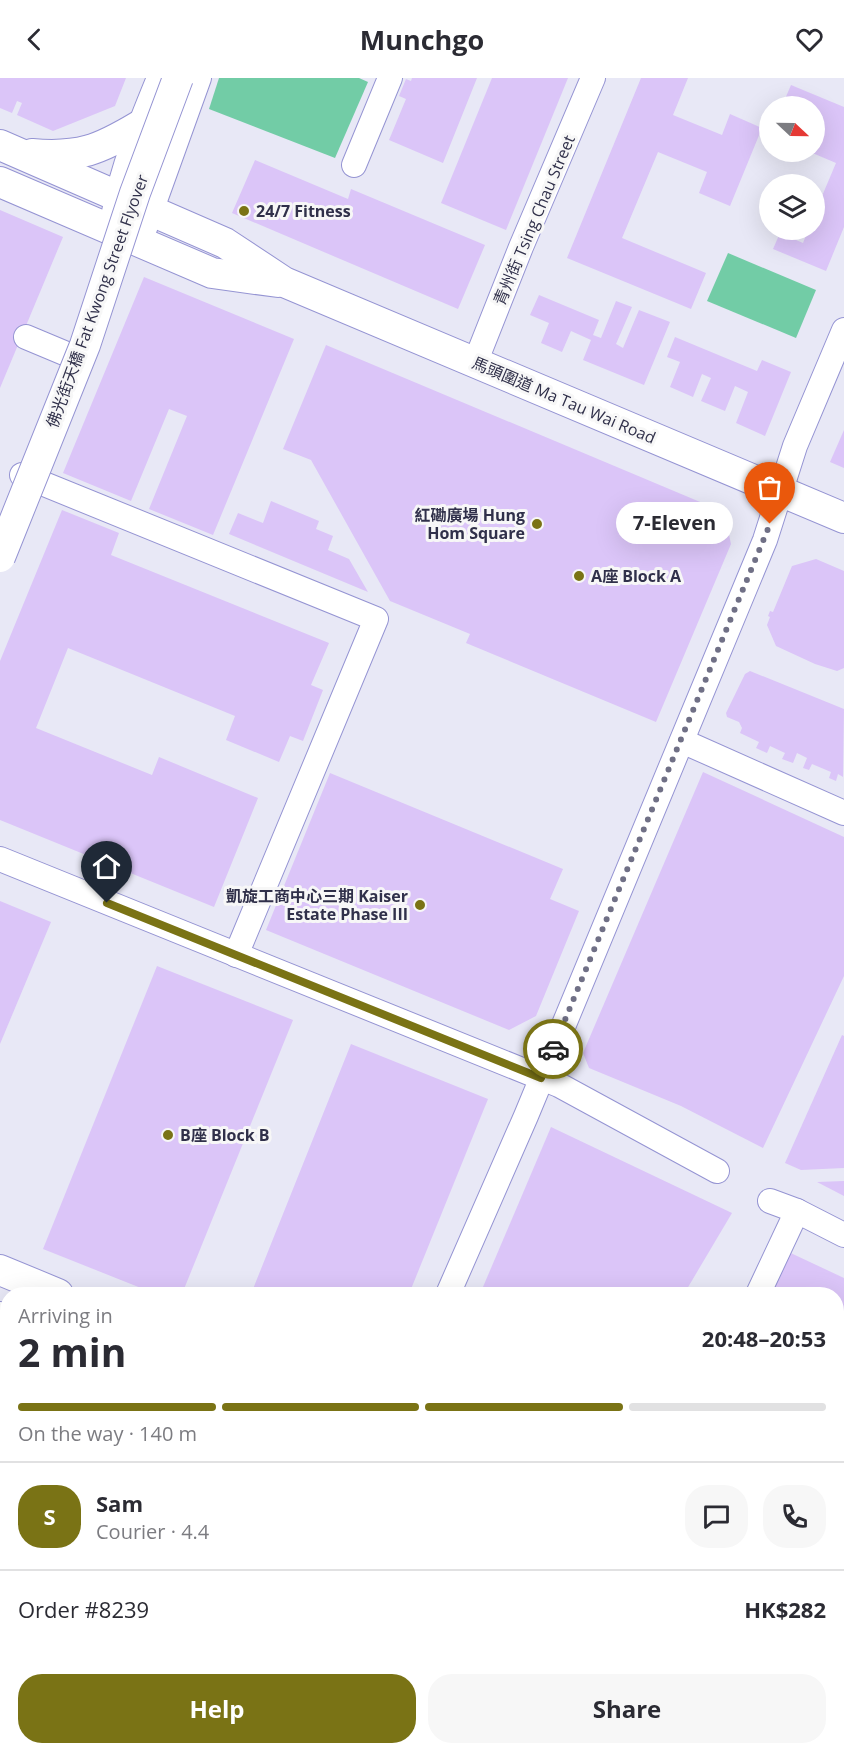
<!DOCTYPE html>
<meta charset="utf-8">
<style>
:root{--surface:#fff;--page:#f7f7f7;--text:#2b2b33;--muted:#7c7c81;--line:#e1e1e2;--accent:#7a7315}
body{margin:0;font-family:"Open Sans","Noto Sans TC",sans-serif;background:var(--page);color:var(--text);height:100vh;display:flex;flex-direction:column;font-size:22px;white-space:nowrap}
*{box-sizing:border-box;margin:0}
p{font-size:20px;color:var(--muted)}
.icon{flex:none;width:33px;height:33px;fill:none;stroke:currentColor;stroke-width:2;stroke-linecap:round;stroke-linejoin:round}
.map{position:relative;flex:1;overflow:hidden}
.details{position:absolute;left:0px;top:1209px;width:844px;height:468px;display:flex;flex-direction:column;background:var(--surface);border-radius:24px 24px 0 0;box-shadow:0 6px 24px #0002}
.details>*{flex:none}
.needle{width:39px;rotate:112deg}
.fabs{position:absolute;left:759px;top:18px;display:grid;gap:12px}
.fabs a{display:grid;place-items:center;width:66px;height:66px;border-radius:50%;background:var(--surface);box-shadow:0 6px 24px #0002;font-size:30px}
.pin{position:absolute;display:grid;place-items:center;width:51px;height:51px;color:#fff;margin:-62px -26px;border-radius:50% 50% 50% 0;rotate:-45deg;box-shadow:0 0 6px #0007}
.pin .icon{rotate:45deg}
.courier{position:absolute;display:grid;place-items:center;width:60px;height:60px;margin:-30px;border:4px solid #7a7315;border-radius:50%;background:#fff;color:#222;box-shadow:0 2px 8px #0007}
.bubble{position:absolute;height:42px;border-radius:21px;background:var(--surface);box-shadow:0 6px 24px #0002;font-size:20px;font-weight:700;line-height:42px;text-align:center}
.overview em{font-style:normal;font-weight:700}
.overview div{display:flex;flex-direction:column-reverse}
.overview{display:flex;align-items:center;justify-content:space-between;height:102px;padding:0 18px}
h1{font-size:39px;font-weight:700;line-height:45px}
.bar{display:grid;grid-template-columns:repeat(4,1fr);gap:9px 6px;align-content:center;height:72px;padding:0 18px}
.bar i{height:8px;border-radius:4px;background:var(--line)}
.bar .active{background:var(--accent)}
.bar p{grid-column:span 4}
.line{display:flex;align-items:center;gap:15px;padding:0 18px;border-top:2px solid var(--line)}
.line div{flex:1}
.round{display:grid;place-items:center;flex:none;width:63px;height:63px;border-radius:24px;background:var(--page)}
.cta{display:flex;gap:12px;margin-top:auto;padding:12px 18px}
.cta a{flex:1;height:69px;border-radius:24px;background:var(--accent);color:#fff;font-size:24px;font-weight:700;line-height:69px;text-align:center}
.cta a+a{background:var(--page);color:var(--text)}
header{display:flex;justify-content:space-between;align-items:center;height:78px;padding:0 18px;background:var(--surface);font-size:27px;font-weight:700}
.map>svg:first-child{display:block}
</style>
<header><svg class="icon" aria-label="back" viewBox="0 0 24 24"><path d="M15 5l-7 7 7 7"/></svg>Munchgo<svg class="icon" aria-label="heart" viewBox="0 0 24 24"><path d="M12 20l-8-8c-3-5 5-10 8-4 3-6 11-1 8 4z"/></svg></header>
<div class="map">
<svg width="844" height="1677" viewBox="0 0 844 1677">
<rect width="100%" height="100%" fill="#e8e8f6"/>
<g fill="#72cca6">
<path d="M219 0H359L368 4 335 80 209 31Z"/>
<path d="M728 175 816 212 796 260 707 223Z"/>
</g>
<g fill="#dbc5f8">
<path d="M0 0H126L115 28 53 53 17 37 22 25 17 23 12 35 0 30Z"/>
<path d="M412 0H477L443 85 389 62 406 21 399 18 406 1 411 3Z"/>
<path d="M492 0H568L506 152 441 125Z"/>
<path d="M641 0H688L673 37 722 57 730 36 762 50 730 128 699 115 707 94 658 74 622 160 706 195 691 231 567 180Z"/>
<path d="M791 7 844 29V149L826 193 773 171 780 155 803 165 808 152H814V137L836 85 810 74H814L816 62 814 61V28H782Z"/>
<path d="M255 82 348 121 351 111 485 167 458 231 232 135Z"/>
<path d="M0 132 63 159 0 310Z"/>
<path d="M144 199 294 261 213 457 149 431 187 338 169 331 131 423 63 395Z"/>
<path d="M539 217 599 242 593 257 601 260 616 223 632 229 616 266 623 270 639 232 670 244 644 307 583 282 591 262 571 253 562 274 541 265 549 245 530 237Z"/>
<path d="M675 259 757 293 762 282 791 294 765 358 736 345 748 314 735 308 725 333 701 323 711 300 702 296 693 319 670 309 680 284 667 279Z"/>
<path d="M326 267 724 434 731 466 656 644 466 565 470 556 390 523 311 382 283 371Z"/>
<path d="M844 352V390L830 384Z"/>
<path d="M271 423 319 443 316 451 333 458 328 472 349 481 368 514 229 456 238 435 263 445Z"/>
<path d="M62 432 119 455 111 477 329 565 311 607 323 612 303 663 290 658 279 684 226 662 235 638 68 570 36 650 152 697 159 679 258 720 214 829 0 742V583Z"/>
<path d="M816 481 844 493V590L837 593 815 586 776 568 767 547 770 539 768 538 770 533 773 534 792 488Z"/>
<path d="M750 593 844 631 843 699 838 696 836 703 829 700 831 694 812 686 809 692 803 690 807 680 797 675 793 685 782 681 785 675 770 668 767 675 756 670 759 664 740 655 742 650 739 644 727 639 726 635 745 596Z"/>
<path d="M703 694 844 759V898L763 1070 681 1028 589 990 583 975Z"/>
<path d="M330 695 563 791 550 821 579 833 536 938 509 952 266 852Z"/>
<path d="M0 823 51 844 0 966Z"/>
<path d="M157 888 293 942 182 1216H156L43 1171Z"/>
<path d="M842 957 844 958V1090L801 1092 785 1085Z"/>
<path d="M351 966 488 1021 409 1216H251Z"/>
<path d="M551 1049 732 1135 684 1216H480Z"/>
<path d="M844 1103V1118L817 1104Z"/>
<path d="M780 1170 844 1200V1481L837 1495V1216H758Z"/>
<path d="M0 1268 8 1272V1560L0 1557Z"/>
<path d="M0 1643 8 1647V1670H59L76 1677H0Z"/>
<path d="M837 1656 844 1659V1677H538L539 1670H837Z"/>
<path d="M425 1670H453L450 1677H443Z"/>
</g>
<g fill="none" stroke-linecap="round" stroke-linejoin="round">
<g stroke="#9594d3" stroke-width="26">
<g id="minor">
<path d="M354 87 390 0"/>
<path d="M114 134C123 87 141 44 159 0"/>
<path d="M140 164 199 0"/>
<path d="M26 259 69 277"/>
<path d="M475 285 521 169 593 0"/>
<path d="M22 397 376 541 236 877"/>
<path d="M682 663 844 735"/>
<path d="M0 781 559 1007 717 1093"/>
<path d="M770 1123 797 1133 844 1157"/>
<path d="M448 1216 526 1038 765 462 795 368 844 252"/>
<path d="M758 1216 797 1133"/>
<path d="M0 1600 8 1603"/>
<path d="M135 1670 143 1677"/>
<path d="M318 1670 334 1677"/>
<path d="M259 1677 263 1670"/>
</g>
</g>
<g stroke="#9594d3" stroke-width="32">
<g id="major">
<path d="M0 67 225 165 284 204 844 440"/>
<path d="M32 76C79 80 99 72 139 48"/>
<path d="M0 104 212 195 278 204"/>
<path d="M0 1192 58 1216"/>
<path d="M0 1239 8 1242"/>
<path d="M837 1556 844 1559"/>
<path d="M837 1602 844 1606"/>
</g>
</g>
<use href="#minor" stroke="#fff" stroke-width="24"/>
<use href="#major" stroke="#fff" stroke-width="30"/>
<g stroke="#9594d3" stroke-width="32" stroke-linecap="butt">
<path id="major-bridge" d="M0 479 85 267 135 115 178 0"/>
</g>
<use href="#major-bridge" stroke="#fff" stroke-width="30"/>
</g>
<g fill="none" stroke-linecap="round" stroke-linejoin="round">
<path stroke="#707086" stroke-width="6" stroke-dasharray="0 10.8" d="M553 971 770 446"/>
<path stroke="#7a7315" stroke-width="8" d="M107 825 541 1000 553 971"/>
</g>
<g fill="#7a7315" stroke="#f7f7f7" stroke-width="2">
<circle cx="244" cy="133" r="6"/>
<circle cx="537" cy="446" r="6"/>
<circle cx="579" cy="498" r="6"/>
<circle cx="420" cy="827" r="6"/>
<circle cx="168" cy="1057" r="6"/>
</g>
<g text-anchor="middle" stroke-width="6" stroke-linejoin="round" paint-order="stroke">
<g font-size="16" font-weight="bold" fill="#30304a" stroke="#f7f7f7" text-anchor="start">
<text x="256" y="139">24/7 Fitness</text>
<text x="525" y="443" text-anchor="end">紅磡廣場 Hung<tspan x="525" dy="18">Hom Square</tspan></text>
<text x="591" y="504">A座 Block A</text>
<text x="408" y="824" text-anchor="end">凱旋工商中心三期 Kaiser<tspan x="408" dy="18">Estate Phase III</tspan></text>
<text x="180" y="1063">B座 Block B</text>
</g>
<g font-size="16" fill="#30304a" stroke="#f7f7f7">
<text transform="translate(534 142) rotate(-67)" y="6">青州街 Tsing Chau Street</text>
<text transform="translate(97 223) rotate(-70)" y="6">佛光街天橋 Fat Kwong Street Flyover</text>
<text transform="translate(564 322) rotate(23)" y="6">馬頭圍道 Ma Tau Wai Road</text>
</g>
</g>
</svg>
<div class="fabs">
<a><svg class="needle" viewBox="-14 -14 28 28"><path d="M0-13l5 13h-10z" fill="#e53935"/><path d="M0 13l5-13h-10z" fill="#7c7c81"/></svg></a>
<a><svg class="icon" aria-label="layers" viewBox="0 0 24 24"><path d="M12 4l9 5-9 5-9-5zM3 14l9 5 9-5"/></svg></a>
</div>
<div class="pin" style="left:770px;top:446px;background:#ea580c"><svg class="icon" aria-label="bag" viewBox="0 0 24 24"><path d="M5 8h14l-1 12H6zM9 8a3 3 0 0 1 6 0"/></svg></div>
<div class="pin" style="left:107px;top:825px;background:#1f2937"><svg class="icon" aria-label="home" viewBox="0 0 24 24"><path d="M3 11l9-7 9 7M6 9v11h12V9"/></svg></div>
<div class="courier" style="left:553px;top:971px"><svg class="icon" aria-label="car" viewBox="0 0 24 24"><path d="M5 17H2v-5l4-1 3-4h7l3 4 3 1v5h-3M9 17h6M6 11h13"/><circle cx="7" cy="17" r="2"/><circle cx="17" cy="17" r="2"/></svg></div>
<div class="bubble" style="left:616px;top:424px;width:117px">7-Eleven</div>
<section class="details">
<div class="overview"><div><h1>2 min</h1><p>Arriving in</p></div><em>20:48–20:53</em></div>
<div class="bar"><i class="active"></i><i class="active"></i><i class="active"></i><i></i><p>On the way · 140 m</p></div>
<div class="line" style="height:108px"><b class="round" style="background:var(--accent);color:#fff">S</b><div><b>Sam</b><p>Courier · 4.4</p></div><a class="round"><svg class="icon" aria-label="chat" viewBox="0 0 24 24"><path d="M4 5h16v11H9l-5 4z"/></svg></a><a class="round"><svg class="icon" aria-label="phone" viewBox="0 0 24 24"><path d="M5 4h4l2 5-3 2q2 4 5 5l2-3 5 2v4C11 20 4 13 5 4z"/></svg></a></div>
<div class="line" style="height:78px"><div>Order #8239</div><b>HK$282</b></div>
<div class="cta"><a>Help</a><a>Share</a></div>
</section>
</div>
